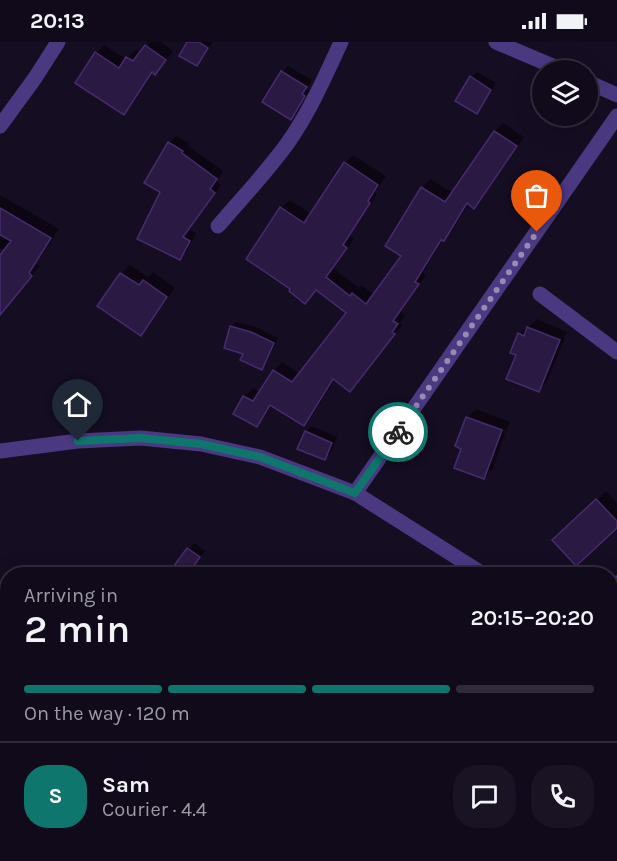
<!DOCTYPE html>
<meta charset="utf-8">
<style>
:root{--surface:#100a1a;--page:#191323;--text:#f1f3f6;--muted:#9c9aa2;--line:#302b39;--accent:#0f766e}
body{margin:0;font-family:Karla,sans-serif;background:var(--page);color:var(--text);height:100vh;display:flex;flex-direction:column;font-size:22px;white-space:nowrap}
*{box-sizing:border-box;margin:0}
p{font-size:20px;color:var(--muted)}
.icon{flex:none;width:33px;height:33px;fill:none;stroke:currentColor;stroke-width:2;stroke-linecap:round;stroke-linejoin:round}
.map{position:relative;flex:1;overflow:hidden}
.details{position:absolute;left:0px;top:525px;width:618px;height:294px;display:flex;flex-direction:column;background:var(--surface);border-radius:24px 24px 0 0;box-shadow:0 6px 24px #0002,0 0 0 2px var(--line)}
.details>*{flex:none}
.buttons{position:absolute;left:532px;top:18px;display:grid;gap:12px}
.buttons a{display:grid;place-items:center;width:66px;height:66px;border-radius:50%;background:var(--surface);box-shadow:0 6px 24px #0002,0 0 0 2px var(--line);font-size:30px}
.pin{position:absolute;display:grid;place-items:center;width:51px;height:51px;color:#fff;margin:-62px -26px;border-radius:50% 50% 50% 0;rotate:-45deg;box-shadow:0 0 6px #0007}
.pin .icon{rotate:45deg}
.courier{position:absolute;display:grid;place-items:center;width:60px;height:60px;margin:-30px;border:4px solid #0f766e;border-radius:50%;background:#fff;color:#222;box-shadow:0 2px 8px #0007}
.summary em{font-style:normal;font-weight:600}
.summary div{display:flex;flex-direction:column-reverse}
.summary{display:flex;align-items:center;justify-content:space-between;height:102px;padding:0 24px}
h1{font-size:39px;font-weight:600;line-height:45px}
.bar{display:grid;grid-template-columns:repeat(4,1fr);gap:9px 6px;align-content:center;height:72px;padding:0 24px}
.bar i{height:8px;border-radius:4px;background:var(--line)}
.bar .current{background:var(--accent)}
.bar p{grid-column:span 4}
.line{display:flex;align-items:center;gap:15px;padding:0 24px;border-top:2px solid var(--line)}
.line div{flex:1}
.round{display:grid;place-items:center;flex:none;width:63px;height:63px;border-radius:24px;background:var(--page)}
.status{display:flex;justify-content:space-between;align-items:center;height:42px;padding:0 30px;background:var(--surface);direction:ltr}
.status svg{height:16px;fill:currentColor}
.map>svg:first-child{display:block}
</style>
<div class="status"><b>20:13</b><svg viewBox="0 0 49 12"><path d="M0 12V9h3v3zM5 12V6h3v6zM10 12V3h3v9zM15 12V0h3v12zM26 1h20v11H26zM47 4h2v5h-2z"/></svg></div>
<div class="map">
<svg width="617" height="819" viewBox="0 0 617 819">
<rect width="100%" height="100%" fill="#150d22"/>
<g fill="#0007">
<path d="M150 0H161L173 9 163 23 155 31 154 30 132 63 124 71 96 11 104 3 126 17 136 8 141 11Z"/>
<path d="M189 0H213L196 22Z"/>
<path d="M288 24 312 38 307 46 309 48 297 70 291 76 282 30Z"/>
<path d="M477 30 496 41 482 64 476 70 471 35Z"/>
<path d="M503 81 524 95 482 156 474 165 469 161 452 189 443 197 423 231 426 233 400 270 405 273 400 281 402 283 358 340 350 348 335 337 312 374 304 382 272 363 265 375 257 384 244 355 253 346 260 350 274 329 282 320 300 332 348 271 317 247 305 260 281 166 290 158 311 172 345 121 353 113 386 134 375 151 377 152 350 194 354 197 333 226 359 246 362 243 374 253 403 213 422 146 430 137 453 151 495 89Z"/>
<path d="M176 94 189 101 188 104 223 129 216 139 221 143 189 188 196 191 187 209 180 216 162 150 169 101Z"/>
<path d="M0 153 59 187 36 222 40 224 0 271V215L5 209 0 206Z"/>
<path d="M130 223 148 235 153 230 175 246 149 283 140 292 99 264 121 232Z"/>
<path d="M537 277 567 290 547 340 539 348 518 313 520 292Z"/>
<path d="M236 280 256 285 278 296 266 322 261 327 245 311 231 285Z"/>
<path d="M476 367 510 380 506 389 470 375V378L505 391 493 426 484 435 463 406 467 376Z"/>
<path d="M312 384 337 395 331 411 325 416 306 390Z"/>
<path d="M606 449 617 461V484L562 489Z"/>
<path d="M194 501 205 509 187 532H179L173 528Z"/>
<rect x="0" y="673" width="8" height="55"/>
<path d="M0 811 10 819H0Z"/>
<path d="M339 812H385L388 813 384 819H334Z"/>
</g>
<g fill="#2a1943" stroke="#472b6f" stroke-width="1.5">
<path d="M187 0H199L208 6 197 24 179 14Z"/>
<path d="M145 3 166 18 155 33 152 30 124 73 75 41 95 10 119 26 126 15 133 19Z"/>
<path d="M281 29 307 45 302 52 305 54 291 78 262 60Z"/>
<path d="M470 34 491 48 477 72 455 59Z"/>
<path d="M494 89 517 104 474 167 467 161 444 199 441 198 415 240 419 242 393 279 398 282 392 290 395 292 350 350 333 337 304 384 270 363 257 385 233 372 243 354 253 359 273 328 292 340 346 271 316 248 305 262 289 249 290 247 246 217 280 165 304 181 344 120 378 143 368 159 370 161 343 203 347 206 326 235 350 254 352 251 366 262 401 214 385 204 421 145 445 160Z"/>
<path d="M168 100 183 109 182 111 217 137 210 147 215 151 183 195 190 199 180 218 137 197 160 150 144 141Z"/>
<path d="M0 166 51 196 29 231 32 234 0 273V213L11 199 0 193Z"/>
<path d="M120 231 139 243 143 238 167 255 141 294 97 264Z"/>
<path d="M230 284 251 290 274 301 262 328 240 318 243 312 224 306Z"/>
<path d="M527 285 560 298 539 350 506 337 516 313 510 311 518 291 524 294Z"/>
<path d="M466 375 502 388 484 437 454 426 461 407 455 404Z"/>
<path d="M305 389 332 401 325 418 297 407Z"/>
<path d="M596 457 617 479V486L576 524 552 498Z"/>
<path d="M187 506 200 515 188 532H168Z"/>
</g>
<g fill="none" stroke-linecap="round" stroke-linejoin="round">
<g stroke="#4a3881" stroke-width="15">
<path d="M496 0 562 28"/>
<path d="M588 40 617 53"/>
<path d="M0 84 35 36 58 0"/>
<path d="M218 184C241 157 266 131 287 102 309 71 325 35 341 0"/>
<path d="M540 252 617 310"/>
<path d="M0 409 78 399 141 396 201 402 260 415 355 451 483 532"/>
<path d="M355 451 617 74"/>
<path d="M610 551 617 541"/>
<path d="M610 620 617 626"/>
<path d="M483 812 498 819"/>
</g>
<g stroke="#ff497a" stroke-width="18">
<path d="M610 740 617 732"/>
<path d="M610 801 617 792"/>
<path d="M551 819 557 812"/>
<path d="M597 819 603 812"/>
</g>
</g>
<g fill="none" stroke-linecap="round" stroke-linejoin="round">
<path stroke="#988ab2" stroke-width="6" stroke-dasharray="0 10.8" d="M398 390 537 190"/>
<path stroke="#0f766e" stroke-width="8" d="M78 399 141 396 201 402 260 415 355 451 398 390"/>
</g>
</svg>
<div class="buttons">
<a><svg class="icon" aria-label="layers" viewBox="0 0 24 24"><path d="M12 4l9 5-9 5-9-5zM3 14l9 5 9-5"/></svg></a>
</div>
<div class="pin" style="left:537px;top:190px;background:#ea580c"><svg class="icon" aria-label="bag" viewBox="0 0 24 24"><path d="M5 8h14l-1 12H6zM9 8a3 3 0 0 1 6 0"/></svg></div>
<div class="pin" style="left:78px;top:399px;background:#1f2937"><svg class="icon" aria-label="home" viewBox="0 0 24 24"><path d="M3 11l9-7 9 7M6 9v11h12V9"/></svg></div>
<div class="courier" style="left:398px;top:390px"><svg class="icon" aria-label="bike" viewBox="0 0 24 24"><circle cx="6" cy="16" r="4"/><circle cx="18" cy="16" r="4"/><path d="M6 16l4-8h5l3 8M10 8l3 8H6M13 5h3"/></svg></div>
<section class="details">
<div class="summary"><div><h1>2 min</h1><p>Arriving in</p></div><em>20:15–20:20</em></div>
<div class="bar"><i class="current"></i><i class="current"></i><i class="current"></i><i></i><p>On the way · 120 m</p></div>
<div class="line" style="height:108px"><b class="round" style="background:var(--accent);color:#fff">S</b><div><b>Sam</b><p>Courier · 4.4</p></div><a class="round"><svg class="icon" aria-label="chat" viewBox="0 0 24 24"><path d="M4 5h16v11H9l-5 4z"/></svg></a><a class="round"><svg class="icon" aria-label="phone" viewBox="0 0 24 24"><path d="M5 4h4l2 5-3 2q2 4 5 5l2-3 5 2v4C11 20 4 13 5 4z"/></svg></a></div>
</section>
</div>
